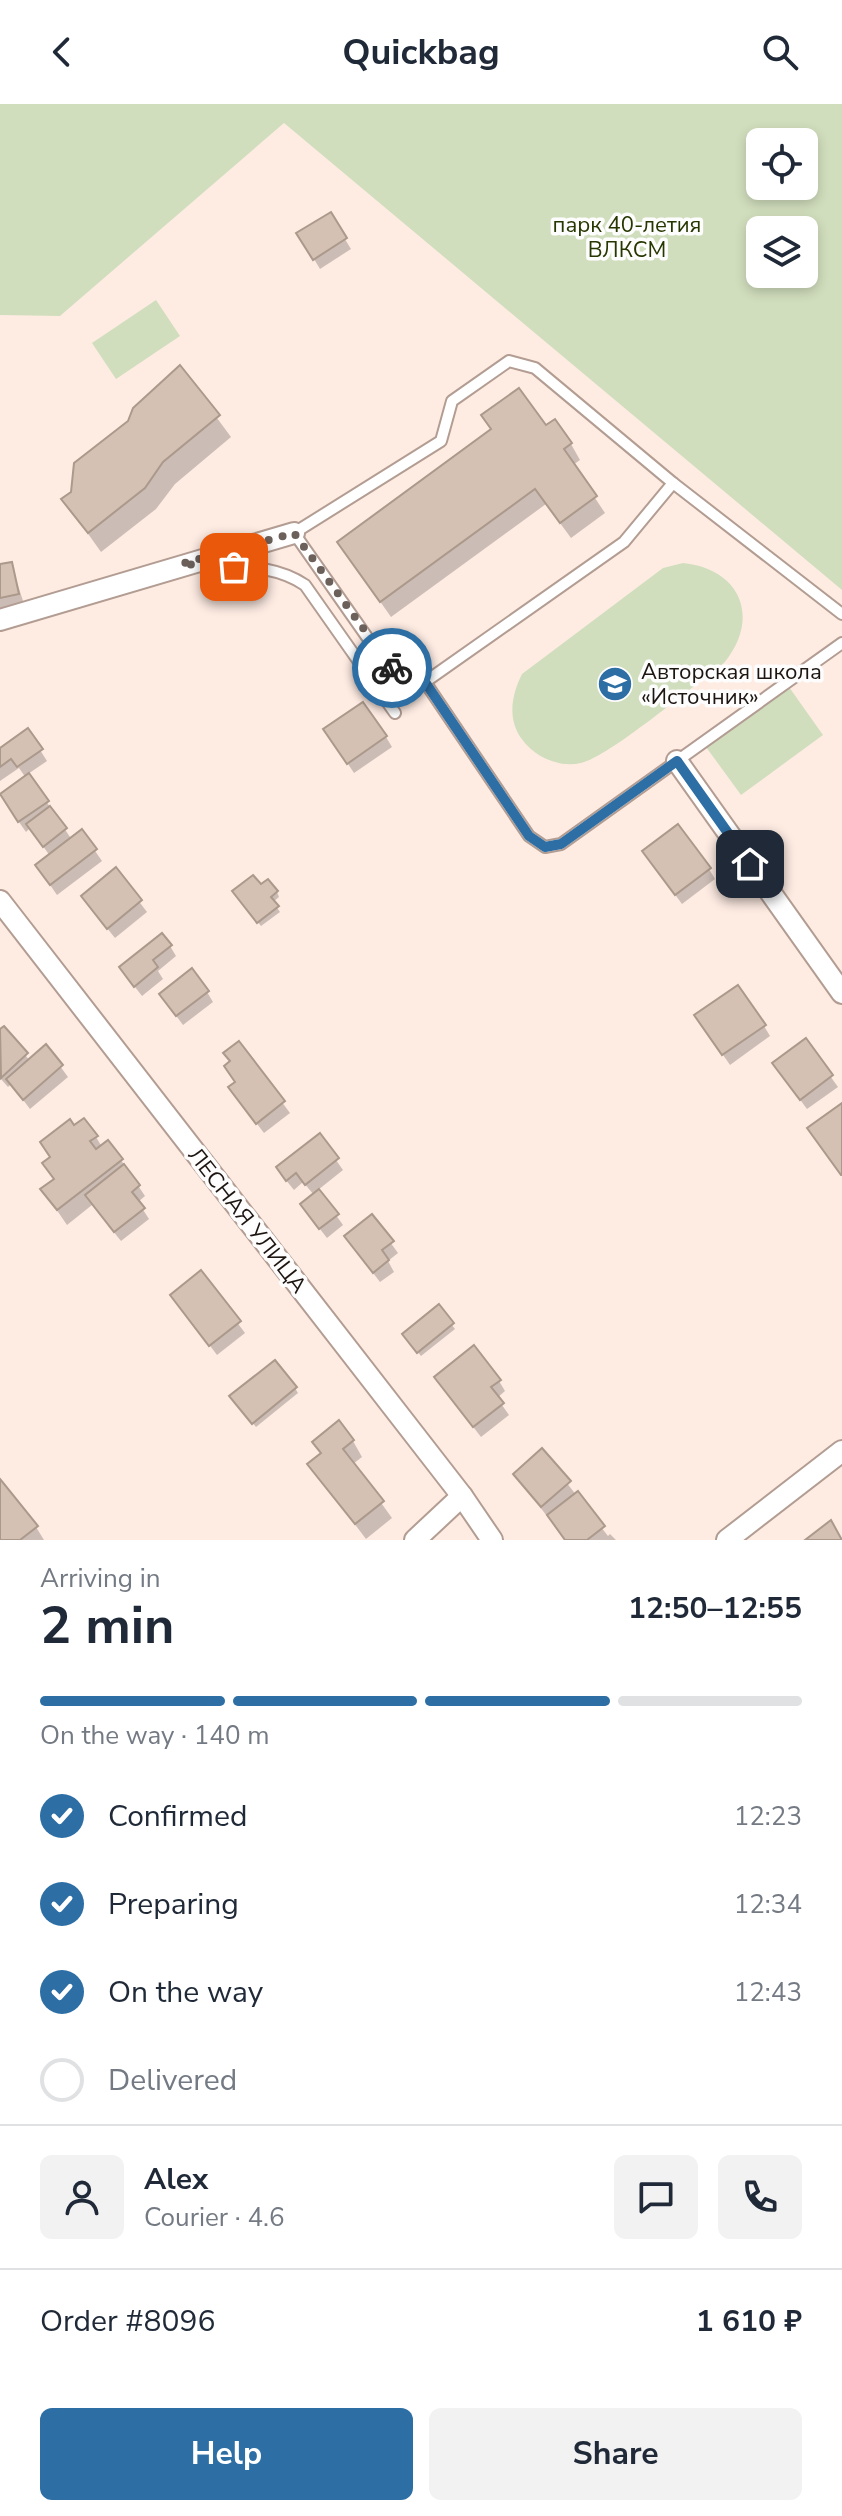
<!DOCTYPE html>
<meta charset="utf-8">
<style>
:root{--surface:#fff;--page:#f2f2f3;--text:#1f2937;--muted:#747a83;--line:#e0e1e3;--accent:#2d6ea4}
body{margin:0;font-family:"Nunito Sans",sans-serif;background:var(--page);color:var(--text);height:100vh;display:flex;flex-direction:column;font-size:30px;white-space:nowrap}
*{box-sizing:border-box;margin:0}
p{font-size:26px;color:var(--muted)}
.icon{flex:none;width:44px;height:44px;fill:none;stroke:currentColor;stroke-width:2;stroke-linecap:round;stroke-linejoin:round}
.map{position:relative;height:1436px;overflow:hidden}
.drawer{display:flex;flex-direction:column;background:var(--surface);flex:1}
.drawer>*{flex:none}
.fabs{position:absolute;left:746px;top:24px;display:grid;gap:16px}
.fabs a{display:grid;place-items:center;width:72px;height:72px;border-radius:12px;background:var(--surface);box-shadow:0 4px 12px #0003;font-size:40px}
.pin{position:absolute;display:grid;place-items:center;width:68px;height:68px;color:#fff;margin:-34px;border-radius:16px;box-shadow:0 4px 12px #0006}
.courier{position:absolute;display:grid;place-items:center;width:80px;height:80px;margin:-40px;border:6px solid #2d6ea4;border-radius:50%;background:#fff;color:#222;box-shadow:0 2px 10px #0007}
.head em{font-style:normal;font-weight:700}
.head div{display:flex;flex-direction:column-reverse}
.head{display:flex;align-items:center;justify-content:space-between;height:136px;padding:0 40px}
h1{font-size:52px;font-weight:700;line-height:60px}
.bar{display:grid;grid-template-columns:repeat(4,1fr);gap:12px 8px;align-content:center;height:96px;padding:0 40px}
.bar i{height:10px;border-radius:6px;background:var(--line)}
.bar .on{background:var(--accent)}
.bar p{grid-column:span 4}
.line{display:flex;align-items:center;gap:20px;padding:0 40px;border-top:2px solid var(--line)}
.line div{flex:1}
.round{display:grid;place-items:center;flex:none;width:84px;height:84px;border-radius:12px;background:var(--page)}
ol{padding:0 40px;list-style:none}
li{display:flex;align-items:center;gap:24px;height:88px}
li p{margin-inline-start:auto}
li .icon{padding:8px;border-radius:50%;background:var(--accent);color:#fff;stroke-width:4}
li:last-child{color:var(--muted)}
li i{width:44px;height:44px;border:4px solid var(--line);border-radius:50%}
.button{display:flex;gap:16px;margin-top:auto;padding:16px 40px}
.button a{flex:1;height:92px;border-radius:12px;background:var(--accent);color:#fff;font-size:32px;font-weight:700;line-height:92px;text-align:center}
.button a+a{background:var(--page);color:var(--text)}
header{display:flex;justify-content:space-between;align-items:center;height:104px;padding:0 40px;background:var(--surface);font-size:36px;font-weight:700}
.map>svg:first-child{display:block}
</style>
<header><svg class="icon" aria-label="back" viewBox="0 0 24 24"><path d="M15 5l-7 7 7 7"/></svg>Quickbag<svg class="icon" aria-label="search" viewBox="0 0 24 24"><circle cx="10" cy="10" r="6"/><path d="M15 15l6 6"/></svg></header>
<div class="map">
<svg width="842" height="1436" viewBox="0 0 842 1436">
<rect width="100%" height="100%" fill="#feece3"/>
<g fill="#d1debd" fill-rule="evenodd">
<path d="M0 0H842V486L284 19 60 212 0 211ZM804 38V82H760V38ZM804 126V170H760V126Z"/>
<path d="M156 196 180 232 116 275 92 239Z"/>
<path d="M683 459C741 465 761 514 724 559 695 580 609 653 581 659 559 664 534 653 521 634 507 614 512 590 522 570L663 464Z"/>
<path d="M789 583 823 631 741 691 706 643Z"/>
</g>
<g fill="#0003">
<path d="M330 111 351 145 320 165 299 130Z"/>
<path d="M180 264 231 333 175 380 156 405 101 448 64 396Z"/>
<path d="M546 324 571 340 580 356 573 361 605 409 571 434 546 400 391 513 339 439 492 327Z"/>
<path d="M11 460 24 500 0 505V462Z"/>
<path d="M28 627 47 657 28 670 72 736 82 728 102 757 57 791 37 762 50 752 30 724 26 728 7 701 26 674 19 664 0 677V646Z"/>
<path d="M386 633 392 643 354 669 332 636Z"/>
<path d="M651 758 709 765 715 775 682 800Z"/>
<path d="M115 766 147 808 115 834 90 803Z"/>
<path d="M261 783 277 788 279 793 273 798 280 808 261 822 238 793Z"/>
<path d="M170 842 176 852 158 867 163 875 142 892 128 874Z"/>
<path d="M207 888 213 898 183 921 168 901Z"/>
<path d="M703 922H764L770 932 730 961Z"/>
<path d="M4 925 30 957 46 943 68 973 30 1005 11 980 8 983 0 974V928Z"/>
<path d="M805 937 838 983 807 1005 781 970Z"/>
<path d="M238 939 290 1009 264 1029 237 994 231 959Z"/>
<path d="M74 1024 96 1033 102 1043 121 1056 145 1092 138 1098 149 1115 121 1137 92 1101 67 1121 43 1086 54 1077 44 1060Z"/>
<path d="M319 1032 343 1066 318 1086 343 1121 327 1134 309 1111 314 1091 303 1078 294 1086 285 1075Z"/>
<path d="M372 1113 398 1149 388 1157 394 1168 380 1178 353 1143Z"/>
<path d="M200 1169 245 1229 217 1251 172 1191Z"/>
<path d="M438 1203 455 1225 421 1252 407 1235Z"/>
<path d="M499 1277 505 1287 497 1294 509 1311 481 1333 443 1284Z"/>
<path d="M295 1284 298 1289 256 1323 235 1297Z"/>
<path d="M353 1337 362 1353 353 1360 392 1414 366 1435 310 1361 322 1351 314 1338Z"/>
<path d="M542 1347 608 1432 610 1430 616 1436H565L515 1370Z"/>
<path d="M0 1378 36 1423 44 1436H0Z"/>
</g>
<g fill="#d5c1b3" stroke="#ab998b" stroke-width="2">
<path d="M331 108 347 134 313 156 296 129Z"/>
<path d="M180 261 220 311 163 358 145 384 88 429 61 395 71 388 74 359 128 317 133 304Z"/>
<path d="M519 284 546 321 555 315 572 339 564 345 597 392 560 419 535 385 380 498 337 438 491 325 481 311Z"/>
<path d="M12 458 19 490 0 494V460Z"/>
<path d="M363 598 387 632 347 660 323 625Z"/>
<path d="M28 624 43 645 17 663 11 655 0 663V644Z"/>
<path d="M29 669 49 697 18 718 0 690Z"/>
<path d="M50 702 67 724 43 743 26 720Z"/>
<path d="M678 720 711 764 675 791 642 747Z"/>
<path d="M82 725 97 745 50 781 35 761Z"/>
<path d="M116 763 142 796 107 825 81 792Z"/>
<path d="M253 771 261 780 268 775 278 787 271 793 279 802 257 819 232 787Z"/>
<path d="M162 829 172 841 153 856 158 863 134 883 119 863Z"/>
<path d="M192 864 209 887 176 912 159 890Z"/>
<path d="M738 881 766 921 722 951 694 911Z"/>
<path d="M4 922 28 949 1 974 0 925Z"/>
<path d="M806 934 833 971 800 996 772 959Z"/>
<path d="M239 937 285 997 256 1020 228 983 235 978 224 962 230 957 223 949Z"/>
<path d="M46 940 63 961 23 996 6 975Z"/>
<path d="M842 999V1071H841L807 1024Z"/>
<path d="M84 1014 98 1032 90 1037 96 1045 108 1036 123 1055 57 1106 40 1085 54 1075 42 1059 50 1053 40 1038 70 1015 74 1021Z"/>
<path d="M320 1029 339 1054 305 1081 296 1069 286 1077 276 1063Z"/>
<path d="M124 1060 140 1081 132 1088 145 1104 114 1128 85 1091Z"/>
<path d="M319 1085 339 1110 319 1125 300 1100Z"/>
<path d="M372 1110 394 1137 382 1146 389 1156 373 1169 344 1132Z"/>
<path d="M201 1166 241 1217 209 1242 170 1191Z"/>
<path d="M439 1200 454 1219 417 1249 402 1230Z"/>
<path d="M474 1241 501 1276 491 1283 504 1299 473 1323 434 1273Z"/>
<path d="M275 1256 297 1283 252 1320 229 1292Z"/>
<path d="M339 1316 354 1336 343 1345 384 1397 355 1420 307 1360 321 1349 312 1338Z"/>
<path d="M542 1344 571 1377 541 1403 513 1370Z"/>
<path d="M0 1375 38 1422 20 1436H0Z"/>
<path d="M578 1387 605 1422 587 1436H565L547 1411Z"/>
<path d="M831 1416 842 1436H805Z"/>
</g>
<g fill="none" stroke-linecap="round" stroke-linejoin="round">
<g stroke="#b39d93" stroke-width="14">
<g id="lane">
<path d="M207 461C242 463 275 461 305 481L395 609"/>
<path d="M842 510 673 379 535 264 509 257 452 297 441 337 294 429 388 563 425 578 529 732 545 743 561 740 842 539"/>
<path d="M425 578 624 438 673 379"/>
</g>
</g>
<g stroke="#b39d93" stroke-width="24">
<g id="street">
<path d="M0 516 294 429"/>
<path d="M677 657 842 889"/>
<path d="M0 797 462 1392 492 1436"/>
<path d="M415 1436 462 1392"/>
<path d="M727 1436 842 1347"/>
</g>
</g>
<use href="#lane" stroke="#fff" stroke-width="10"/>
<use href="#street" stroke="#fff" stroke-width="20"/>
</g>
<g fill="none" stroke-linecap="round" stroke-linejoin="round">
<path stroke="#6c605a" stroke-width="8" stroke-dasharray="0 14.4" d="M234 463 181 460 294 429 392 564"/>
<path stroke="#2d6ea4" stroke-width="10" d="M392 564 425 578 529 732 545 743 561 740 677 657 750 760"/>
</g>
<defs>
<g id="school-disc" transform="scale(1.8)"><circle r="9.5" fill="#2d6ea4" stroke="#fdfdfd"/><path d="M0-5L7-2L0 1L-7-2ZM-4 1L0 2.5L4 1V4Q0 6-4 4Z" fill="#fff"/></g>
</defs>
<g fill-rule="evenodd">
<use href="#school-disc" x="615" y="580"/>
</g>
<g text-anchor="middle" stroke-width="7" stroke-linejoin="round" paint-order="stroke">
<g font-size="22" fill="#273700" stroke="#fdfdfd">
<text x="627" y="128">парк 40-летия<tspan x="627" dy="25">ВЛКСМ</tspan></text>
</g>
<g font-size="22" fill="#1d1511" stroke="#fdfdfd" text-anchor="start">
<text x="641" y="575">Авторская школа<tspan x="641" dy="25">«Источник»</tspan></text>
</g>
<g font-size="22" fill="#1d1511" stroke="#fdfdfd">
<text transform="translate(248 1116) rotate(52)" y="8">ЛЕСНАЯ УЛИЦА</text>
</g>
</g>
</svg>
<div class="fabs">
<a><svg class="icon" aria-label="locate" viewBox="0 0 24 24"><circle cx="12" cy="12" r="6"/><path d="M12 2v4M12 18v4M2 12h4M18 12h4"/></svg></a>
<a><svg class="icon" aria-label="layers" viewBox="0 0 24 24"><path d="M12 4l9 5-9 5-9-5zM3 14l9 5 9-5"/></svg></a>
</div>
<div class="pin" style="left:234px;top:463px;background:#ea580c"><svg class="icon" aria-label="bag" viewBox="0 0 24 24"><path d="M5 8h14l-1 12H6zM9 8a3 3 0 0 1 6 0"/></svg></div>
<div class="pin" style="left:750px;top:760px;background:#1f2937"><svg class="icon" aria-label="home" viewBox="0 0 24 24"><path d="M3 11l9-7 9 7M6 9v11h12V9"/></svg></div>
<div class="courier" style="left:392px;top:564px"><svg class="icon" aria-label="bike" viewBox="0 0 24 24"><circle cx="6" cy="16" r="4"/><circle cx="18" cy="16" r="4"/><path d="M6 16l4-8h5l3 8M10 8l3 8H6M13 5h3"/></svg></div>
</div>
<section class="drawer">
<div class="head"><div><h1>2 min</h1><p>Arriving in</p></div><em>12:50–12:55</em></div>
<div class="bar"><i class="on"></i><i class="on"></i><i class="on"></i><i></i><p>On the way · 140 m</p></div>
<ol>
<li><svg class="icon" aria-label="check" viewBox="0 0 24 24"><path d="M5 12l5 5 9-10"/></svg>Confirmed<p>12:23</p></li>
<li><svg class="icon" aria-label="check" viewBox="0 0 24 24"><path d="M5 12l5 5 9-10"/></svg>Preparing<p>12:34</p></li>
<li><svg class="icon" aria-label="check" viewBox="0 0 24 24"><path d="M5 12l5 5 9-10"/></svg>On the way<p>12:43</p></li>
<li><i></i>Delivered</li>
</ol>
<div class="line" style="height:144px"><a class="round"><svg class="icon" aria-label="person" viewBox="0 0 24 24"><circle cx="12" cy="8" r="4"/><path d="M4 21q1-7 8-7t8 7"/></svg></a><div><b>Alex</b><p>Courier · 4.6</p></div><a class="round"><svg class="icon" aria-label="chat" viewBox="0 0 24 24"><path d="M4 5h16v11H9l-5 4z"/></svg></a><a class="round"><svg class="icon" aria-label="phone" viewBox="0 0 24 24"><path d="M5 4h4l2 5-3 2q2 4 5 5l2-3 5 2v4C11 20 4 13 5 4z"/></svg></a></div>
<div class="line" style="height:104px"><div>Order #8096</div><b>1 610 ₽</b></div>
<div class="button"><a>Help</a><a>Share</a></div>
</section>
